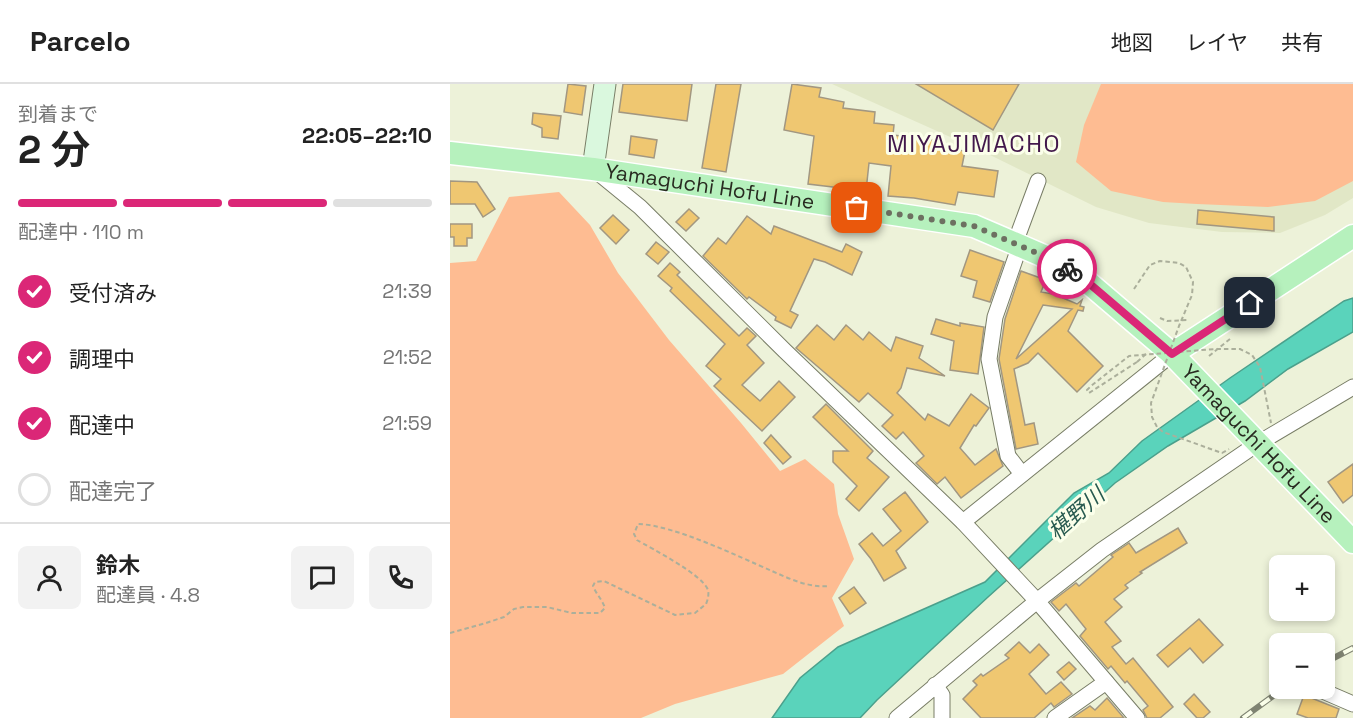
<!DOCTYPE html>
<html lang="ja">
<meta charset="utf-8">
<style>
:root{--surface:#fff;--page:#f2f2f2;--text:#222;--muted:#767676;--line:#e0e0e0;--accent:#db2777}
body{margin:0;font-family:"Space Grotesk","Noto Sans JP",sans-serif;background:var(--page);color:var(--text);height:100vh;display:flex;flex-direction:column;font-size:22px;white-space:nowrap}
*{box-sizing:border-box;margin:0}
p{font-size:20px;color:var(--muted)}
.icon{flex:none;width:33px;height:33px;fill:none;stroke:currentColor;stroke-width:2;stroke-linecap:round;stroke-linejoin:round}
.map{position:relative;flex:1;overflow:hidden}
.side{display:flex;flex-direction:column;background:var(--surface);width:450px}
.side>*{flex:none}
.fabs{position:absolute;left:819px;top:471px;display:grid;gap:12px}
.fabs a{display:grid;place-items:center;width:66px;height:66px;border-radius:9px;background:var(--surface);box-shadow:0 3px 9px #0003;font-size:30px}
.pin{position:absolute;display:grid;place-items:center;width:51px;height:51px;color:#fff;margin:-26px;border-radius:12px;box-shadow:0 3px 9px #0006}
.courier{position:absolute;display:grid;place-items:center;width:60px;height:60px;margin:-30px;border:4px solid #db2777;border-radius:50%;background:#fff;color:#222;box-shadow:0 2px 8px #0007}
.head em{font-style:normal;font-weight:700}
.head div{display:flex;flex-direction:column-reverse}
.head{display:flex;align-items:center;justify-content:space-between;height:102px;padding:0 18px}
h1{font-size:39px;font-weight:700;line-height:45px}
.bar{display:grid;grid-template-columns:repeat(4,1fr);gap:9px 6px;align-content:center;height:72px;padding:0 18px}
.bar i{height:8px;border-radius:4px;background:var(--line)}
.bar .selected{background:var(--accent)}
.bar p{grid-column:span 4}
.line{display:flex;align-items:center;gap:15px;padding:0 18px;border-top:2px solid var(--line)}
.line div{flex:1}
.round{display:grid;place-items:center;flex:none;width:63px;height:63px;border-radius:9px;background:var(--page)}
ol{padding:0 18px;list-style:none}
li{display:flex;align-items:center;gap:18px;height:66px}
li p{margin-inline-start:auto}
li .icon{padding:6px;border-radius:50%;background:var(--accent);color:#fff;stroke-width:4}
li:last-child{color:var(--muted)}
li i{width:33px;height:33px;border:3px solid var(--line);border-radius:50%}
header{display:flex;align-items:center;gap:36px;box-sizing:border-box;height:84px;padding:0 30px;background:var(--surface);border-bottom:2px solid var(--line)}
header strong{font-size:28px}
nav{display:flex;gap:33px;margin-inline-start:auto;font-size:21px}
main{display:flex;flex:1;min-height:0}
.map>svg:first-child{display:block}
</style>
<header>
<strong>Parcelo</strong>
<nav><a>地図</a><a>レイヤ</a><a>共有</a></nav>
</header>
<main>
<section class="side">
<div class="head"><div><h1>2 分</h1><p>到着まで</p></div><em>22:05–22:10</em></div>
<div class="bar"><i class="selected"></i><i class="selected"></i><i class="selected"></i><i></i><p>配達中 · 110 m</p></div>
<ol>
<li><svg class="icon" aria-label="check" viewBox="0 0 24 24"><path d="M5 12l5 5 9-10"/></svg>受付済み<p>21:39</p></li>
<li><svg class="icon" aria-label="check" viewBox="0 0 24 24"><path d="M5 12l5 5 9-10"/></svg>調理中<p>21:52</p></li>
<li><svg class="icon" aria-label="check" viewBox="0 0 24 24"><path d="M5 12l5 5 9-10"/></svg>配達中<p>21:59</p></li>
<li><i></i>配達完了</li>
</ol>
<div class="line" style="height:108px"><a class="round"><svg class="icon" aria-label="person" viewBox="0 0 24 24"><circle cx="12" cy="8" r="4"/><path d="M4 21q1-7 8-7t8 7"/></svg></a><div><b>鈴木</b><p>配達員 · 4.8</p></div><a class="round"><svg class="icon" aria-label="chat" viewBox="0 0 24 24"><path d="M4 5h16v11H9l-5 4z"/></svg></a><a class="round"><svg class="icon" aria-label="phone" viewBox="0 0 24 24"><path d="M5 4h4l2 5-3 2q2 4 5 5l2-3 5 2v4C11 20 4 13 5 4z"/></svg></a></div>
</section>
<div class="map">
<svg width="903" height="634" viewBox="0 0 903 634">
<rect width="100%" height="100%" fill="#edf2d9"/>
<path fill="#e1e7c6" d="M382 0H903V114L875 131 830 149 772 148 699 139 646 123 536 69Z"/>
<g fill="#febc92">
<path d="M651 0H903V97L865 117 818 123 747 120 713 118 661 107 626 78 634 41Z"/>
<path d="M109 108 140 141 168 189 219 256 291 339 330 387 355 375 384 400 388 430 404 475 382 514 394 542 333 590 225 620 191 634H0V179L26 177 59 113Z"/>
</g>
<path fill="#5ad3bb" stroke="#4ba08c" stroke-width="1.5" d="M903 214V248L838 285 795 317 718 362 665 399 538 513 427 616 410 634H322L350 594 388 563 535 498 624 409 659 389 692 357 780 294 894 217Z"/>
<g fill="#efc771" stroke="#a29781" stroke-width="1.5" fill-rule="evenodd">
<path d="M118 0 136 2 132 31 114 28Z"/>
<path d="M173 0H242L237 37 169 28Z"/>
<path d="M266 0H291L276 88 252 84Z"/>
<path d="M342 0 371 4 369 13 394 18 393 24 425 28 424 39 444 41 443 51 491 57 490 63 515 67 512 82 548 87 544 113 508 108 505 121 464 114 438 112 441 82 419 79 416 107 358 100 364 52 334 46Z"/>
<path d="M466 0H569L543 46Z"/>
<path d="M83 29 111 32 108 55 92 53V44L82 40Z"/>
<path d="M181 52 207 56 204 74 179 70Z"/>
<path d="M0 97 27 98 45 125 33 133 25 120H0Z"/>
<path d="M239 125 249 134 236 147 226 138Z"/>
<path d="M748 126 824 133V147L747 140Z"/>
<path d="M163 131 179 146 166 160 150 144Z"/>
<path d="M297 132 321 150 324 142 392 168 396 160 412 168 402 191 375 178 364 175 340 227 348 231 341 244 325 236 326 233 299 213 297 215 253 172 268 154 276 160Z"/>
<path d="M0 140H22V154H17V162H4V153H0Z"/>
<path d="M206 158 219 168 208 180 196 170Z"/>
<path d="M520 166 554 178 540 218 523 213 527 197 511 192Z"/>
<path d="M220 179 230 188 227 191 289 252 297 244 306 252 297 261 314 279 292 301 310 317 329 297 345 313 312 347 264 302 271 295 256 282 275 260 220 207 222 204 208 192Z"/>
<path d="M571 187 596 196 591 208 614 212 613 214 627 220 632 216 630 222 634 223 633 227 628 226 618 247 653 282 627 308 588 269 578 279 564 285 575 341 584 339 588 360 566 365 549 275 555 235ZM593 221 622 225 566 275Z"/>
<path d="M486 235 510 242V239L534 243 528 290 500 286 504 257 481 250Z"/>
<path d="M367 241 384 256 396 241 413 256 419 248 441 267 446 253 473 262 469 274 495 292 457 284 451 304 447 309 475 336 478 330 499 342 521 310 539 324 526 342 524 341 510 364 525 381 546 365 553 382 511 414 495 393 487 400 466 379 474 372 453 348 446 355 432 342 443 331 418 309 409 318 346 264Z"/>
<path d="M376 320 423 367 417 374 439 393 409 427 396 415 407 402 383 378V367H398L363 333Z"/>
<path d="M321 351 341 373 333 380 314 359Z"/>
<path d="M903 380V411L893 419 878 398Z"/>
<path d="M455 408 478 438 446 467 456 484 434 497 421 475 409 460 422 449 433 462 451 447 433 425Z"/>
<path d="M728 444 737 459 690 488 692 489 675 501 678 504 664 515 672 523 655 538 671 557 662 563 676 580 683 574 723 623 710 634H697L693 626 698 622 677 597 675 599 661 582 658 585 630 552 636 545 616 520 609 527 601 518 626 499 629 502 663 473 661 471 679 459 686 469Z"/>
<path d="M404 503 416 519 400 530 389 514Z"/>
<path d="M749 535 773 561 753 579 740 564 718 583 707 571Z"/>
<path d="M569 558 580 569 589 560 599 571 579 590 596 610 611 598 622 610 604 623 601 619 584 634H531L513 615 527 601 523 597 531 590 533 592 559 574 555 571Z"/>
<path d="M619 578 626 585 614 596 607 588Z"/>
<path d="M744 610 760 628 753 634H747L734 620Z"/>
<path d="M854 611 889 625 886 634H858L847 630Z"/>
<path d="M657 614 674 634H622L640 622 645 626Z"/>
</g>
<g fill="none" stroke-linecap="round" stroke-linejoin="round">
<g stroke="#787d66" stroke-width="17">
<g id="street">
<path d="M146 87 190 123 335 267 513 438 587 517 687 634"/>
<path d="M565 159 588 97"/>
<path d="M570 161 545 233 539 275 558 372 572 390"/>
<path d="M513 438 722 270"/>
<path d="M485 601 492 611V634"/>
<path d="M866 604 903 620"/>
<path d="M447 634 587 517 652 466 807 360 903 303"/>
<path d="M605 634 656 598"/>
</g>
</g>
<g stroke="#787d66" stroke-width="23">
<path id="secondary" d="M143 85 155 0"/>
</g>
<g stroke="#fff" stroke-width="25">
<g id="primary">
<path id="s1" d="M0 69 143 85 524 142 603 176 634 195 722 270 903 458"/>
<path d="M722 270 903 152"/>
</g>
</g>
<g stroke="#abaf9b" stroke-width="2" stroke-dasharray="4.5 3" stroke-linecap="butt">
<path d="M710 234 717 237 739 236"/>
<path d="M759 272 780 255"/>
<path d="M687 278 696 270"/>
<path d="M0 549 36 539 54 533 64 525 73 523H97L122 529H150L155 524C152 515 146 510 143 502L145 498 154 497 225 531 245 529 256 520C258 515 259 511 258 506 252 490 202 465 187 456L184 450 188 440C224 441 287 472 322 487 340 495 359 504 379 502"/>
</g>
<use href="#street" stroke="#fff" stroke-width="15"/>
<use href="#secondary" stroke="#daf8de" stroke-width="21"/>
<use href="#primary" stroke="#b6f1bd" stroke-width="22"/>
<g stroke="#7f8372" stroke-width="6">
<g id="rail">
<path d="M874 579 903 564"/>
<path d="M793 634 834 604"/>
</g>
</g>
<use href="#rail" stroke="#fbffea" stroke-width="4" stroke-dasharray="11" stroke-linecap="butt"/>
<g stroke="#abaf9b" stroke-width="2" stroke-dasharray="4.5 3" stroke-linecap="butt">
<path d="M684 205 700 181 710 177 729 179 736 183 743 198 742 211 729 242 701 319 702 333 707 343 713 348 772 369 779 365"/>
<path d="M687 278 639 309 637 306 641 302 679 272 765 265H790L802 271 810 283 821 339"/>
</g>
</g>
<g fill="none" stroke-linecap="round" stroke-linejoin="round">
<path stroke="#6d7061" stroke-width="6" stroke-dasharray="0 10.8" d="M407 124 524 142 603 176 617 185"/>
<path stroke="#db2777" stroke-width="8" d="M617 185 634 195 722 270 800 219"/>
</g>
<g text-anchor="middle" stroke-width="6" stroke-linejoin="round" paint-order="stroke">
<g font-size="21" fill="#282a20" stroke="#fbffea">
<text dy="7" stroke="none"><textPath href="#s1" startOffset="262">Yamaguchi Hofu Line</textPath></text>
<text dy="7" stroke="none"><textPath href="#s1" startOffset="892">Yamaguchi Hofu Line</textPath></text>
</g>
<g font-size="22" font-style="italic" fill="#285b50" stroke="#fbffea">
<text transform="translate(626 429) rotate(-41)" y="8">椹野川</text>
</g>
<g font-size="24" letter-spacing="1.5" fill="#42184b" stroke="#fbffea">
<text x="524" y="68">MIYAJIMACHO</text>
</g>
</g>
</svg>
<div class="fabs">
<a>+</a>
<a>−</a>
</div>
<div class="pin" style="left:407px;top:124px;background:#ea580c"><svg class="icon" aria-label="bag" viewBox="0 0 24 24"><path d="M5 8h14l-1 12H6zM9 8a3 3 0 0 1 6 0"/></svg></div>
<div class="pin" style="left:800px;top:219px;background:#1f2937"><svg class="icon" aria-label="home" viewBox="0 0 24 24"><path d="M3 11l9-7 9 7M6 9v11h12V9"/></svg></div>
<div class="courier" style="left:617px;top:185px"><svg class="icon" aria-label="bike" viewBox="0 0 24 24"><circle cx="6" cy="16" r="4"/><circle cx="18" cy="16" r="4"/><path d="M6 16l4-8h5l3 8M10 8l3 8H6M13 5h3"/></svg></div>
</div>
</main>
